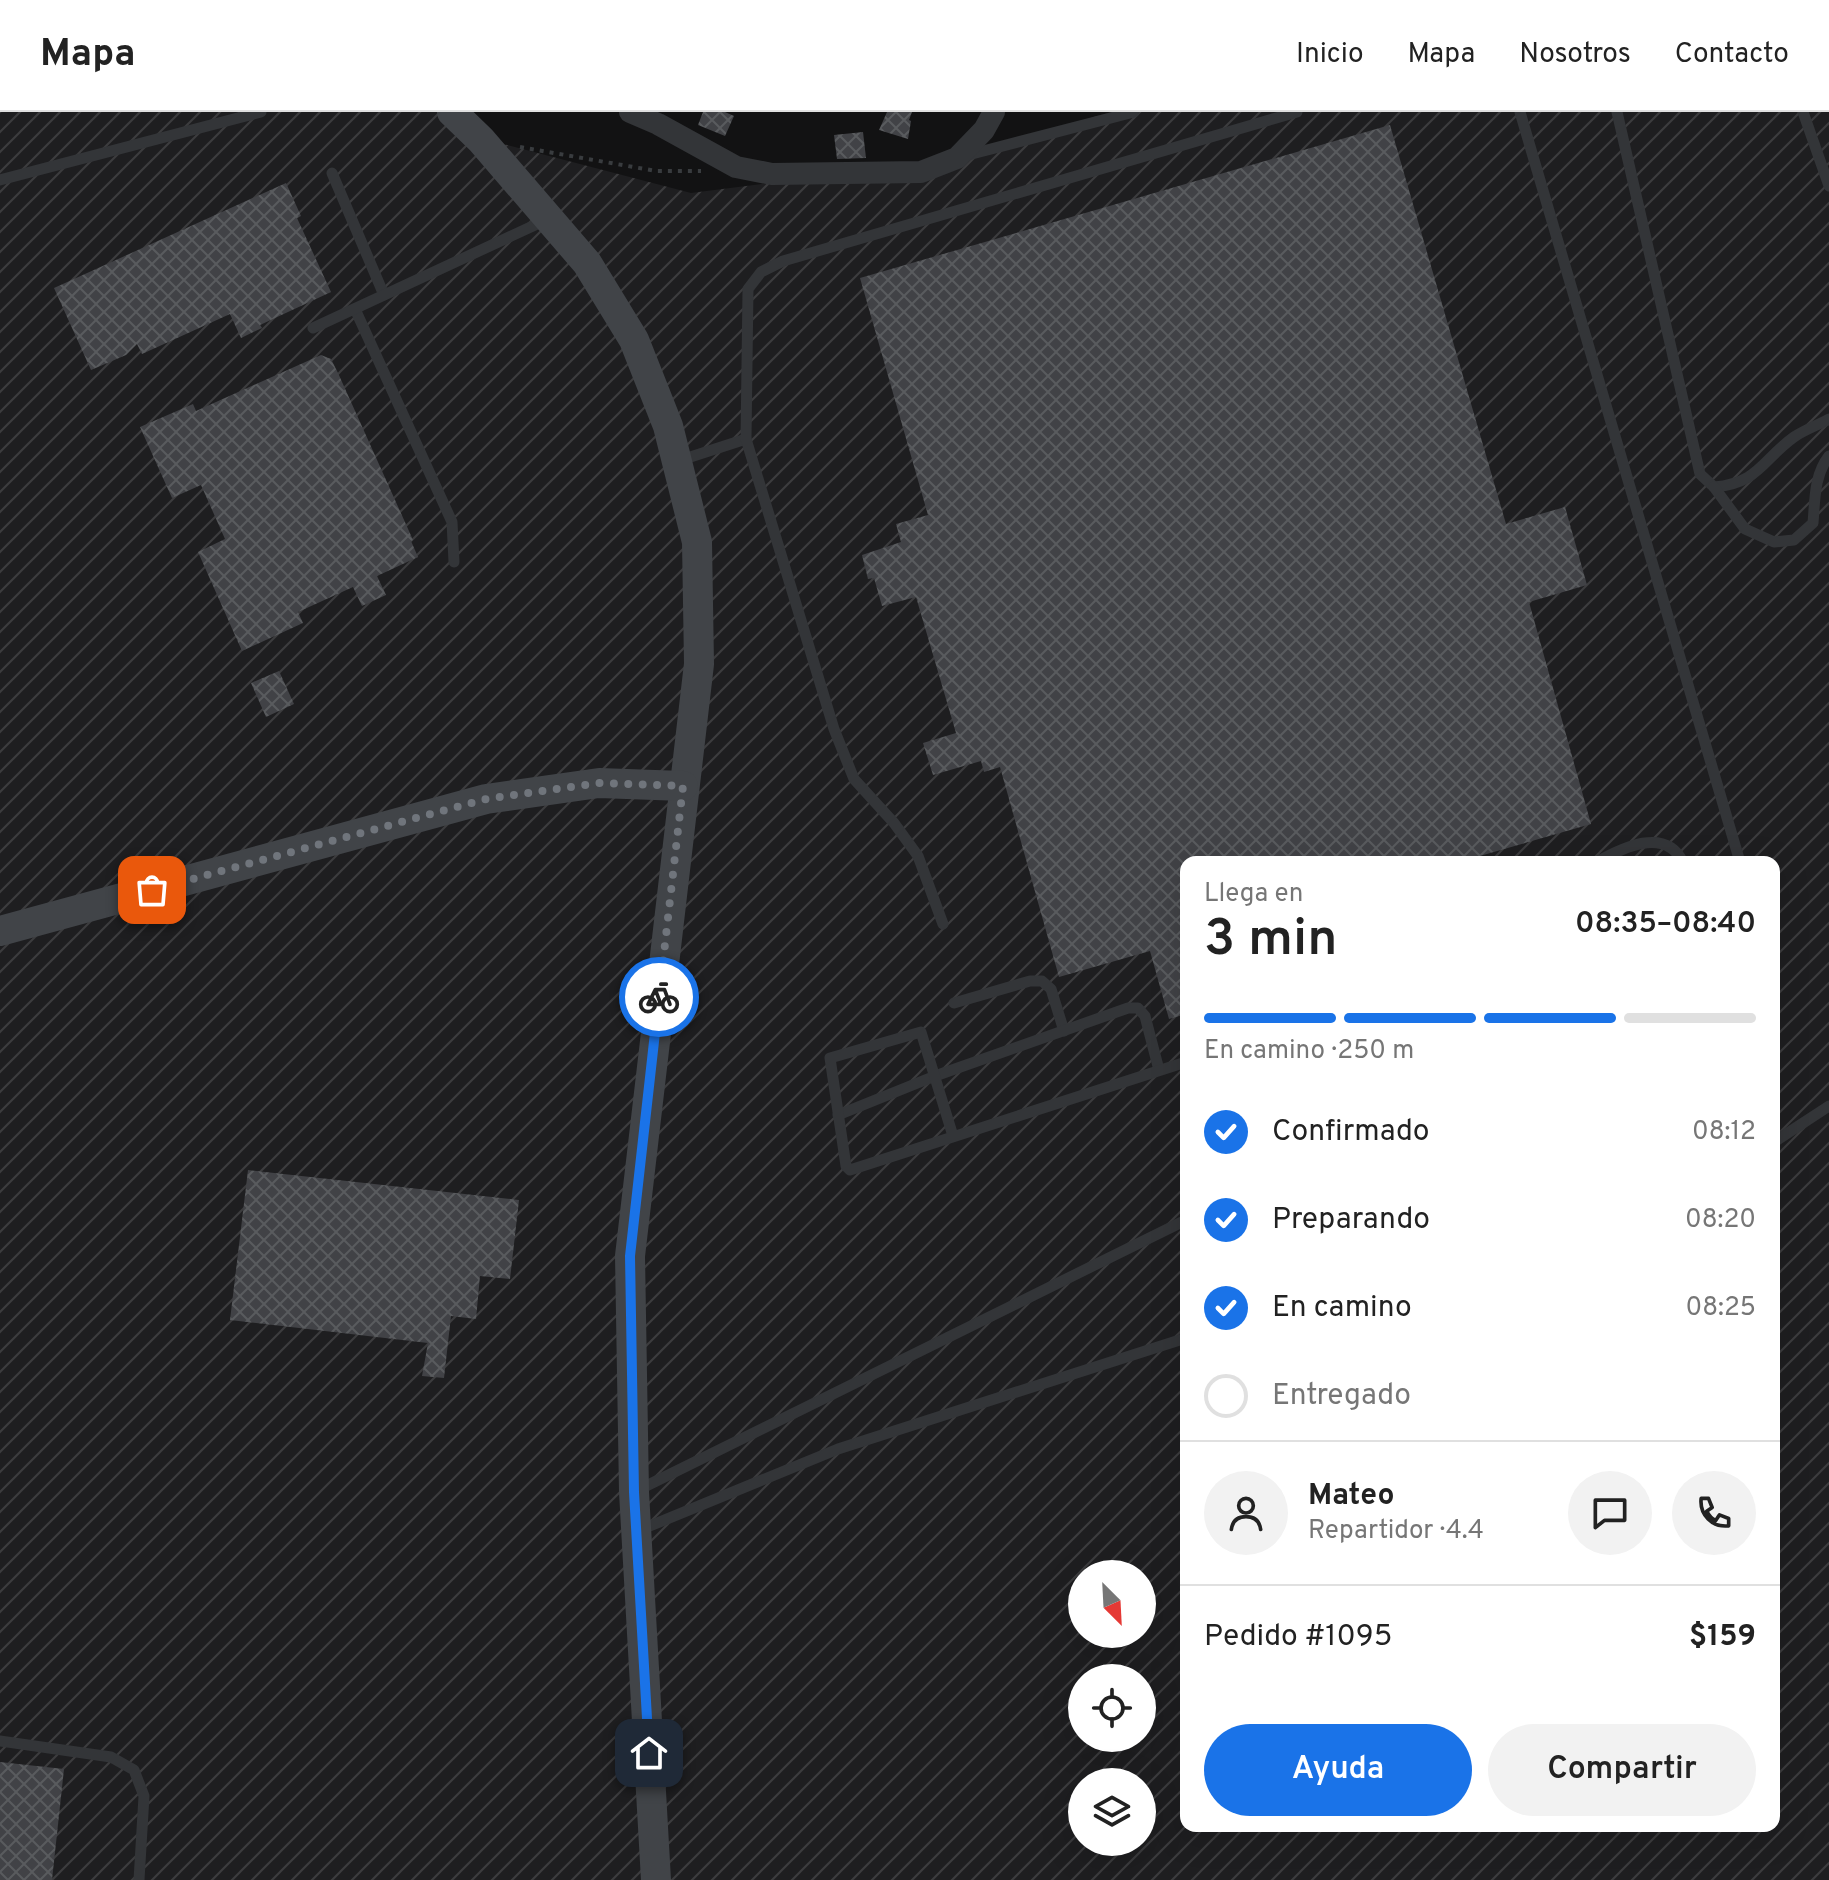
<!DOCTYPE html>
<html lang="es">
<meta charset="utf-8">
<style>
:root{--surface:#fff;--page:#f2f2f2;--text:#222;--muted:#767676;--line:#e0e0e0;--accent:#1a73e8}
body{margin:0;font-family:Overpass,sans-serif;background:var(--page);color:var(--text);height:100vh;display:flex;flex-direction:column;font-size:30px;white-space:nowrap}
*{box-sizing:border-box;margin:0}
p{font-size:26px;color:var(--muted)}
.icon{flex:none;width:44px;height:44px;fill:none;stroke:currentColor;stroke-width:2;stroke-linecap:round;stroke-linejoin:round}
.map{position:relative;flex:1;overflow:hidden}
.sheet{position:absolute;left:1180px;top:744px;width:600px;height:976px;display:flex;flex-direction:column;background:var(--surface);border-radius:16px;box-shadow:0 8px 32px #0002}
.sheet>*{flex:none}
.needle{width:52px;rotate:156deg}
.buttons{position:absolute;left:1068px;top:1448px;display:grid;gap:16px}
.buttons a{display:grid;place-items:center;width:88px;height:88px;border-radius:50%;background:var(--surface);box-shadow:0 8px 32px #0002;font-size:40px}
.pin{position:absolute;display:grid;place-items:center;width:68px;height:68px;color:#fff;margin:-34px;border-radius:16px;box-shadow:0 4px 12px #0006}
.courier{position:absolute;display:grid;place-items:center;width:80px;height:80px;margin:-40px;border:6px solid #1a73e8;border-radius:50%;background:#fff;color:#222;box-shadow:0 2px 10px #0007}
.overview em{font-style:normal;font-weight:600}
.overview div{display:flex;flex-direction:column-reverse}
.overview{display:flex;align-items:center;justify-content:space-between;height:136px;padding:0 24px}
h1{font-size:52px;font-weight:600;line-height:60px}
.bar{display:grid;grid-template-columns:repeat(4,1fr);gap:12px 8px;align-content:center;height:96px;padding:0 24px}
.bar i{height:10px;border-radius:6px;background:var(--line)}
.bar .selected{background:var(--accent)}
.bar p{grid-column:span 4}
.line{display:flex;align-items:center;gap:20px;padding:0 24px;border-top:2px solid var(--line)}
.line div{flex:1}
.round{display:grid;place-items:center;flex:none;width:84px;height:84px;border-radius:42px;background:var(--page)}
ol{padding:0 24px;list-style:none}
li{display:flex;align-items:center;gap:24px;height:88px}
li p{margin-inline-start:auto}
li .icon{padding:8px;border-radius:50%;background:var(--accent);color:#fff;stroke-width:4}
li:last-child{color:var(--muted)}
li i{width:44px;height:44px;border:4px solid var(--line);border-radius:50%}
.cta{display:flex;gap:16px;margin-top:auto;padding:16px 24px}
.cta a{flex:1;height:92px;border-radius:48px;background:var(--accent);color:#fff;font-size:32px;font-weight:600;line-height:92px;text-align:center}
.cta a+a{background:var(--page);color:var(--text)}
header{display:flex;align-items:center;gap:48px;box-sizing:border-box;height:112px;padding:0 40px;background:var(--surface);border-bottom:2px solid var(--line)}
header strong{font-size:38px}
nav{display:flex;gap:44px;margin-inline-start:auto;font-size:28px}
.map>svg:first-child{display:block}
</style>
<header>
<strong>Mapa</strong>
<nav><a>Inicio</a><a>Mapa</a><a>Nosotros</a><a>Contacto</a></nav>
</header>
<div class="map">
<svg width="1829" height="1768" viewBox="0 0 1829 1768">
<defs>
<pattern id="industrial-furrows" width="10" height="10" patternUnits="userSpaceOnUse" patternTransform="scale(2)"><rect width="10" height="10" fill="#1e1e20"/><path d="M-1 1l2-2M0 10L10 0M9 11l2-2" fill="none" stroke="#3c3c3e"/></pattern>
<pattern id="building-cross-hatch" width="8" height="8" patternUnits="userSpaceOnUse" patternTransform="scale(2)"><rect width="8" height="8" fill="#414246"/><path d="M0 0l8 8M0 8l8-8" fill="none" stroke="#595b5e"/></pattern>
</defs>
<rect width="100%" height="100%" fill="#121213"/>
<path fill="url(#industrial-furrows)" fill-rule="evenodd" d="M0 0H439L457 20 691 81 944 49 1111 0H1829V1768H0ZM1186 750H1774V1714H1186ZM1082 1462H1142V1522H1082ZM1082 1566H1142V1626H1082ZM1082 1670H1142V1730H1082Z"/>
<g fill="url(#building-cross-hatch)">
<path d="M703 0H725L734 4 725 24 698 13Z"/>
<path d="M887 0H912L909 8 911 9 908 27 879 18Z"/>
<path d="M1390 13 1506 412 1565 395 1587 473 1529 490 1591 712 1459 750H1186V902L1169 907 1150 839 1059 865 1000 655 984 660 981 649 933 663 923 631 956 621 916 485 882 494 874 466 868 467 862 443 901 430 896 412 928 403 860 166Z"/>
<path d="M863 20 866 46 837 47 834 23Z"/>
<path d="M286 71 301 104 297 106 331 180 260 213 262 216 241 226 230 202 142 242 137 232 126 243 91 258 54 176Z"/>
<path d="M321 243 331 247 338 261 413 428 411 429 418 445 377 464 386 483 362 494 353 475 298 500 303 511 242 539 198 440 225 427 201 373 172 386 140 315 193 292 196 299Z"/>
<path d="M279 559 294 592 266 605 251 571Z"/>
<path d="M248 1058 519 1088 510 1167 480 1164 476 1207 451 1204 444 1266 422 1264 428 1231 230 1208Z"/>
<path d="M0 1650 64 1657 52 1768H0Z"/>
</g>
<g fill="none" stroke-linecap="round" stroke-linejoin="round">
<path stroke="#393c3f" stroke-width="4" stroke-dasharray="4 6" stroke-linecap="butt" d="M520 35 656 59H701"/>
<g stroke="#333538" stroke-width="11">
<path d="M1520 0 1740 750"/>
<path d="M1617 0 1700 362 1714 375C1759 371 1762 348 1794 325 1804 318 1818 313 1829 307"/>
<path d="M1803 0 1829 74"/>
<path d="M964 44 1134 0"/>
<path d="M332 61 384 183"/>
<path d="M0 68 261 0"/>
<path d="M355 197 452 410 454 450"/>
<path d="M313 216 548 107"/>
<path d="M678 349 746 327"/>
<path d="M1714 375 1745 417 1774 430 1794 428 1813 411C1815 388 1814 363 1829 344"/>
<path d="M1597 750C1622 736 1665 714 1683 750"/>
<path d="M943 812 918 744 894 711 854 667 834 617 746 327 748 177 761 160 783 149 1297 0"/>
<path d="M954 891 1030 869H1042L1051 877 1064 919"/>
<path d="M838 1003 935 964 1128 896H1138L1145 904 1159 958"/>
<path d="M953 1024 921 920 830 946 846 1054 850 1058 1186 950"/>
<path d="M1774 1030 1829 994"/>
<path d="M638 1378 1186 1108"/>
<path d="M640 1418 838 1337 1186 1226"/>
<path d="M0 1629 111 1645 134 1658 144 1684 139 1768"/>
</g>
<path stroke="#333538" stroke-width="22" d="M630 0 658 12 736 55 772 62 921 60 957 46 984 18 994 0"/>
<g stroke="#414448" stroke-width="30">
<path d="M452 0 481 28 587 151 634 228 668 314 697 430 699 552 630 1144 634 1380 656 1768"/>
<path d="M0 819 486 687 599 671 683 674"/>
</g>
</g>
<g fill="none" stroke-linecap="round" stroke-linejoin="round">
<path stroke="#70757c" stroke-width="8" stroke-dasharray="0 14.4" d="M152 778 486 687 599 671 683 674 659 885"/>
<path stroke="#1a73e8" stroke-width="10" d="M649 1641 634 1380 630 1144 659 885"/>
</g>
</svg>
<div class="buttons">
<a><svg class="needle" viewBox="-14 -14 28 28"><path d="M0-13l5 13h-10z" fill="#e53935"/><path d="M0 13l5-13h-10z" fill="#767676"/></svg></a>
<a><svg class="icon" aria-label="locate" viewBox="0 0 24 24"><circle cx="12" cy="12" r="6"/><path d="M12 2v4M12 18v4M2 12h4M18 12h4"/></svg></a>
<a><svg class="icon" aria-label="layers" viewBox="0 0 24 24"><path d="M12 4l9 5-9 5-9-5zM3 14l9 5 9-5"/></svg></a>
</div>
<div class="pin" style="left:152px;top:778px;background:#ea580c"><svg class="icon" aria-label="bag" viewBox="0 0 24 24"><path d="M5 8h14l-1 12H6zM9 8a3 3 0 0 1 6 0"/></svg></div>
<div class="pin" style="left:649px;top:1641px;background:#1f2937"><svg class="icon" aria-label="home" viewBox="0 0 24 24"><path d="M3 11l9-7 9 7M6 9v11h12V9"/></svg></div>
<div class="courier" style="left:659px;top:885px"><svg class="icon" aria-label="bike" viewBox="0 0 24 24"><circle cx="6" cy="16" r="4"/><circle cx="18" cy="16" r="4"/><path d="M6 16l4-8h5l3 8M10 8l3 8H6M13 5h3"/></svg></div>
<section class="sheet">
<div class="overview"><div><h1>3 min</h1><p>Llega en</p></div><em>08:35–08:40</em></div>
<div class="bar"><i class="selected"></i><i class="selected"></i><i class="selected"></i><i></i><p>En camino · 250 m</p></div>
<ol>
<li><svg class="icon" aria-label="check" viewBox="0 0 24 24"><path d="M5 12l5 5 9-10"/></svg>Confirmado<p>08:12</p></li>
<li><svg class="icon" aria-label="check" viewBox="0 0 24 24"><path d="M5 12l5 5 9-10"/></svg>Preparando<p>08:20</p></li>
<li><svg class="icon" aria-label="check" viewBox="0 0 24 24"><path d="M5 12l5 5 9-10"/></svg>En camino<p>08:25</p></li>
<li><i></i>Entregado</li>
</ol>
<div class="line" style="height:144px"><a class="round"><svg class="icon" aria-label="person" viewBox="0 0 24 24"><circle cx="12" cy="8" r="4"/><path d="M4 21q1-7 8-7t8 7"/></svg></a><div><b>Mateo</b><p>Repartidor · 4.4</p></div><a class="round"><svg class="icon" aria-label="chat" viewBox="0 0 24 24"><path d="M4 5h16v11H9l-5 4z"/></svg></a><a class="round"><svg class="icon" aria-label="phone" viewBox="0 0 24 24"><path d="M5 4h4l2 5-3 2q2 4 5 5l2-3 5 2v4C11 20 4 13 5 4z"/></svg></a></div>
<div class="line" style="height:104px"><div>Pedido #1095</div><b>$159</b></div>
<div class="cta"><a>Ayuda</a><a>Compartir</a></div>
</section>
</div>
